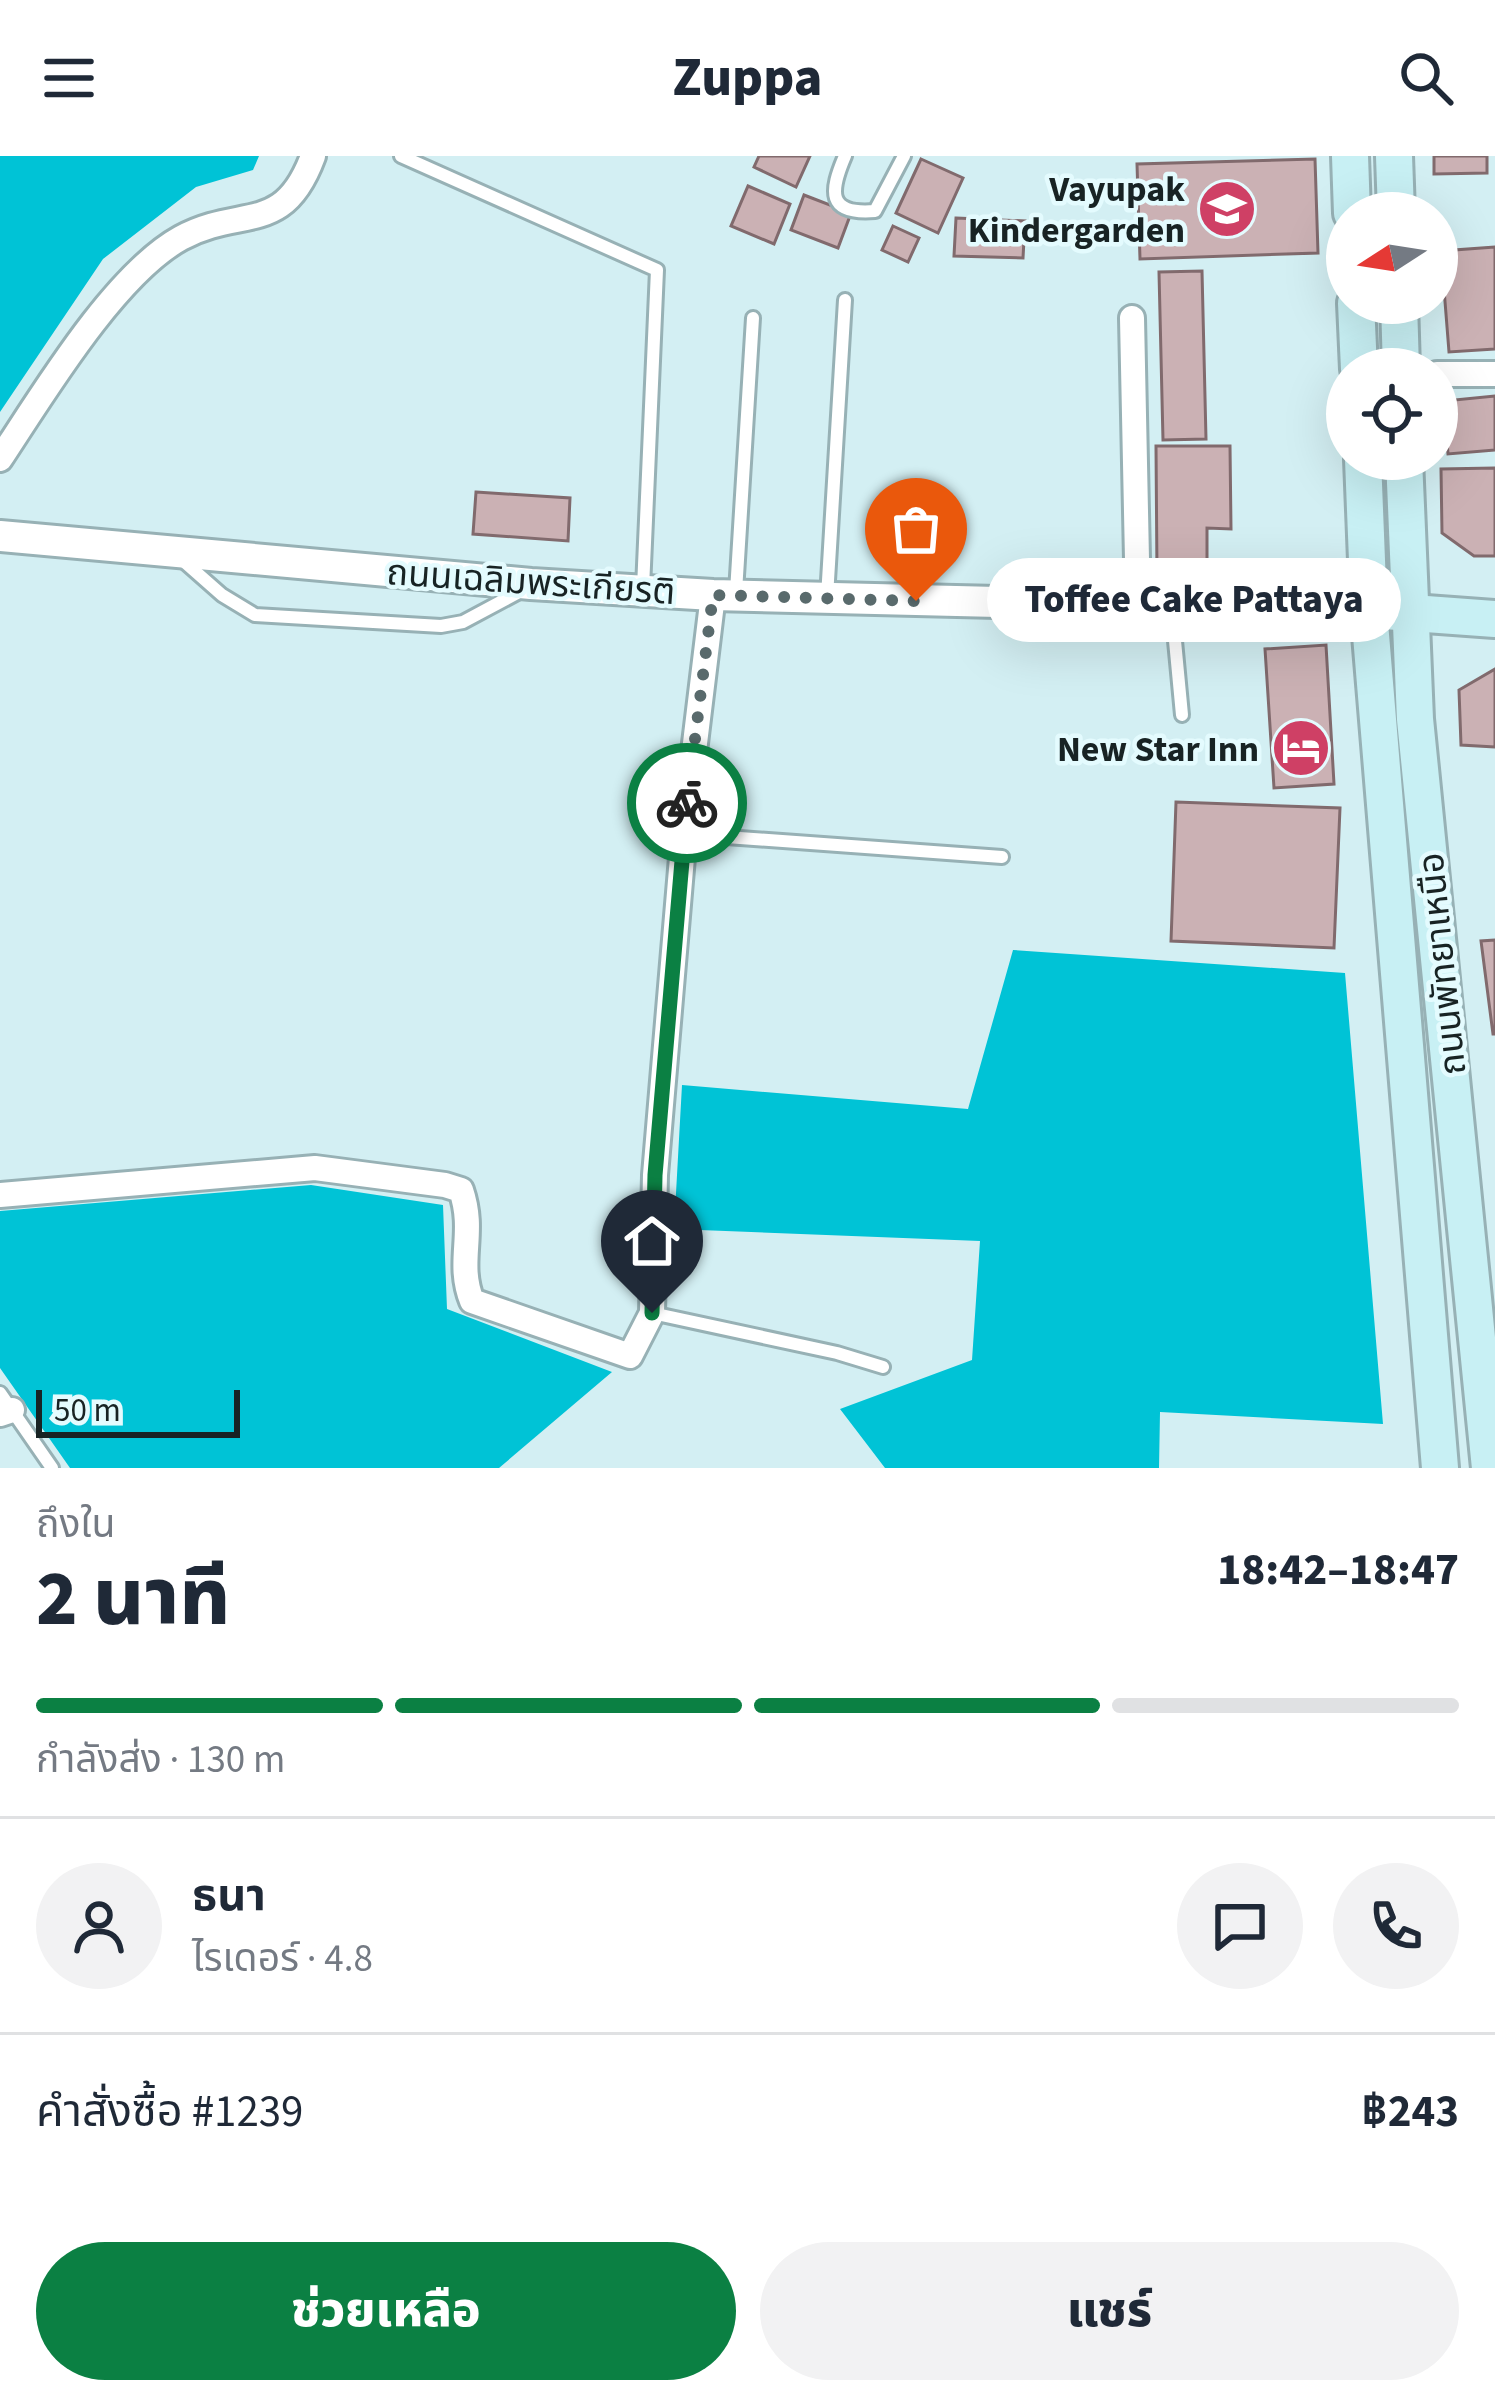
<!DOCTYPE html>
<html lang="th">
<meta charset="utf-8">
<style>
:root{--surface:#fff;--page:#f2f2f3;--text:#1f2937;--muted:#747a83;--line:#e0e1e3;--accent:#0b8043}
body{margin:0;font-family:"Source Sans 3","Noto Sans Thai",sans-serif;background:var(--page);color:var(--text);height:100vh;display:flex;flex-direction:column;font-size:45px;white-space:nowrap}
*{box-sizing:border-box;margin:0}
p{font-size:39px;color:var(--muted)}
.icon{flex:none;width:66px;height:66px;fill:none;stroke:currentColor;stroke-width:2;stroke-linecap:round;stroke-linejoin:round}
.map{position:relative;height:1312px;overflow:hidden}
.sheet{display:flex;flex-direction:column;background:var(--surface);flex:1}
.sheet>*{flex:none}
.needle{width:78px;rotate:258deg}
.tools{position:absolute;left:1326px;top:36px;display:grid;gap:24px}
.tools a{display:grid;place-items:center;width:132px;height:132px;border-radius:50%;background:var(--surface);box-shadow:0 12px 48px #0002;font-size:60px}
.scale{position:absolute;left:36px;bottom:30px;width:204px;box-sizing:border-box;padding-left:12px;border:6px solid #182324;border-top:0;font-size:33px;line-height:42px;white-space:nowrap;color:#182324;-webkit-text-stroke:9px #e4fbfe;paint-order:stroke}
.pin{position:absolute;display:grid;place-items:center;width:102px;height:102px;color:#fff;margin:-123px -51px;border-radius:50% 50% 50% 0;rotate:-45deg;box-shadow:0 0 12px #0007}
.pin .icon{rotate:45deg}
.courier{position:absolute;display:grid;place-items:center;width:120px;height:120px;margin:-60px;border:9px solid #0b8043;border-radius:50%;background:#fff;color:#222;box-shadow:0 3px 15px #0007}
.bubble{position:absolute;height:84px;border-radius:42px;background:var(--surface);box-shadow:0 12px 48px #0002;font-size:39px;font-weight:800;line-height:84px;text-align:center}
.head em{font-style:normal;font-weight:800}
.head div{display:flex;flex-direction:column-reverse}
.head{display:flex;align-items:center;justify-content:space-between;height:204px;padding:0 36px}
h1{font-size:78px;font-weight:800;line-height:90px}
.bar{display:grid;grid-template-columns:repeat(4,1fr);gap:18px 12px;align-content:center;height:144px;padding:0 36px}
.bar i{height:15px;border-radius:9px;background:var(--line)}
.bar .selected{background:var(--accent)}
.bar p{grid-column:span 4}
.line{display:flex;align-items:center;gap:30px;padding:0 36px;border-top:3px solid var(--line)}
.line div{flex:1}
.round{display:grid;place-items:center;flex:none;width:126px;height:126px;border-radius:63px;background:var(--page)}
.button{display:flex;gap:24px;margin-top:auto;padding:24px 36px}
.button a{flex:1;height:138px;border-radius:72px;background:var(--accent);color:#fff;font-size:48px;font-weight:800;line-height:138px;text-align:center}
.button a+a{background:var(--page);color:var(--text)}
header{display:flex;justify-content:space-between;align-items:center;height:156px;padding:0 36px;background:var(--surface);font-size:54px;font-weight:800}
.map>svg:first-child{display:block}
</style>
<header><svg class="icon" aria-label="menu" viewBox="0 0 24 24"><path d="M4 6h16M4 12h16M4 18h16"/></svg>Zuppa<svg class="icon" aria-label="search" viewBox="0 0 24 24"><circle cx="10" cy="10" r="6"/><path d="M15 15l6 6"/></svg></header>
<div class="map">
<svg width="1495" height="1312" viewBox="0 0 1495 1312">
<rect width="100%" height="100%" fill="#d3eff3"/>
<g fill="#00c3d6">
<path d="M0 0H259L253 14 196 31 103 103 0 256Z"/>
<path d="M1013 794 1345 817 1383 1268 1160 1256 1159 1312H885L840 1253 972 1204 980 1085 674 1073 682 929 968 953Z"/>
<path d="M311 1029 443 1049 447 1153 612 1216 499 1312H70L0 1212V1055Z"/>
</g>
<g fill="#cbb1b4" stroke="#816a6d" stroke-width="3">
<path d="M759 0H810L796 31 754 11Z"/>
<path d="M1434 0H1487V17L1434 18Z"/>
<path d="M921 3 963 22 938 77 896 57Z"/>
<path d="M1315 3 1318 97 1140 103 1137 8Z"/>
<path d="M748 30 790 48 774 88 731 70Z"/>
<path d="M804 39 851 57 838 92 791 74Z"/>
<path d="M956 62 1025 65 1023 102 954 100Z"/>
<path d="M893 70 919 82 908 106 882 94Z"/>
<path d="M1495 91V193L1449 196 1441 95Z"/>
<path d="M1202 115 1206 283 1163 284 1159 116Z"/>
<path d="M1495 240V294L1448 298 1444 245Z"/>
<path d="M1156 290H1230L1231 373 1207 372V419H1157Z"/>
<path d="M1495 312V400H1474L1442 377 1441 313Z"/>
<path d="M476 336 570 342 568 385 473 378Z"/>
<path d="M1326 489 1334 628 1274 632 1265 493Z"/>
<path d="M1495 513V591L1461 589 1459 534Z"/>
<path d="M1176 646 1340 652 1334 792 1171 785Z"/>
<path d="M1495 784V878H1493L1481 785Z"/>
</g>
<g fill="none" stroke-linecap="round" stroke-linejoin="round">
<g stroke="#97b1b5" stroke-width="18">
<g id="service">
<path d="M401 0 657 114 643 432"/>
<path d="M845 0C830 35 826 59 875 55L904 0"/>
<path d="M180 402 222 439 255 459 441 470 463 466 521 435"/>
<path d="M736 436 753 162"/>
<path d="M827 441 845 144"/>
<path d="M1172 453 1182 559"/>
<path d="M685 678 1002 701"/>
<path d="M652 1157 837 1197 883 1211"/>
<path d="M0 1237 52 1312"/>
</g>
</g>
<g stroke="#97b1b5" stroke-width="30">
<g id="minor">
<path d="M1132 162 1138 452"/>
<path d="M1437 218H1495"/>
<path d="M0 303C43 238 114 119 181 82 242 49 283 81 313 0"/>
<path d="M0 1039 315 1012 445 1029 461 1034C476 1078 456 1105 472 1145L630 1200 652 1157 655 1019 684 678 713 439"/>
<path d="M0 1258 12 1254"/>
</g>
</g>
<g stroke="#97b1b5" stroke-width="36">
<path id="tertiary" d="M0 380 531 428 713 439 1369 455"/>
</g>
<g stroke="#97b1b5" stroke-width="42">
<g id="secondary">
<path d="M1350 0 1352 57"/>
<path d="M1394 0 1396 57"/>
<path d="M1356 147 1359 213"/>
<path d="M1399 147 1401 213"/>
<path d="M1363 303 1369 455 1440 1312"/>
<path d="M1404 303 1415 563 1490 1312"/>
<path d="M1385 455 1495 463"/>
</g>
</g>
<use href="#service" stroke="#fff" stroke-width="12"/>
<use href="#minor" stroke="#fff" stroke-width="24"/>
<use href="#tertiary" stroke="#fff" stroke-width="30"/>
<use href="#secondary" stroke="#c8f0f4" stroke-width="36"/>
</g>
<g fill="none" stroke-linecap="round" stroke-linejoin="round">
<path stroke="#596a6c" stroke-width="12" stroke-dasharray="0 21.6" d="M687 647 713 439 916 445"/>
<path stroke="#0b8043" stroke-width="15" d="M652 1157 655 1019 687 647"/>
</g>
<defs>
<g id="school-disc" transform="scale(3)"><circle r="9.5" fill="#cf4065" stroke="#e4fbfe"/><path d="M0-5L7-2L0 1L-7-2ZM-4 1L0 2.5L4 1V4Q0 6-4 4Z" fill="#fff"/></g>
<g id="hotel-disc" transform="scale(3)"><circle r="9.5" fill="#cf4065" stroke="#e4fbfe"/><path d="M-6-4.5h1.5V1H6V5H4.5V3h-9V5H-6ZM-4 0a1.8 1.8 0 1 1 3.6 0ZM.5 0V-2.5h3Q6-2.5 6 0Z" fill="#fff"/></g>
</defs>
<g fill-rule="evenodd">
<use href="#school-disc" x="1227" y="53"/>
<use href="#hotel-disc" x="1301" y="592"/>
</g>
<g text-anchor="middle" stroke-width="9" stroke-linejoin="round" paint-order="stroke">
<g font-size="36" font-weight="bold" fill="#182324" stroke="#e4fbfe" text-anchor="end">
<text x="1185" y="45">Vayupak<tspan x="1185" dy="41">Kindergarden</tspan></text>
<text x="1259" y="605">New Star Inn</text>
</g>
<g font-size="36" fill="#182324" stroke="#e4fbfe">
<text transform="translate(531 425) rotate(4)" y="13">ถนนเฉลิมพระเกียรติ</text>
<text transform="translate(1441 808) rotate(-96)" y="13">ถนนพัทยาเหนือ</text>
</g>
</g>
</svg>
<div class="tools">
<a><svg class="needle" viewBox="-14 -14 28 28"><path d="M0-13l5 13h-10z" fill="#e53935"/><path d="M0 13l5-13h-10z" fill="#747a83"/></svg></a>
<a><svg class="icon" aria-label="locate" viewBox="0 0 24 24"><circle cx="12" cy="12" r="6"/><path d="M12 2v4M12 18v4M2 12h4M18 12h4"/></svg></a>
</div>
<div class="scale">50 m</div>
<div class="pin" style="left:916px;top:445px;background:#ea580c"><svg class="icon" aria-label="bag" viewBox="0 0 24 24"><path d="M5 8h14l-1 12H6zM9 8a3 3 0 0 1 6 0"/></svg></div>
<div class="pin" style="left:652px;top:1157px;background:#1f2937"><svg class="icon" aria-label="home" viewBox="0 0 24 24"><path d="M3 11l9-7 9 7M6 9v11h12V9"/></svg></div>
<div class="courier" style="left:687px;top:647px"><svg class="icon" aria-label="bike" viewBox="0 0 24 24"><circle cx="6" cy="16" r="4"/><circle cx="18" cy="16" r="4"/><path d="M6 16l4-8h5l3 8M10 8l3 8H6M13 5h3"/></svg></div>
<div class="bubble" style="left:987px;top:402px;width:414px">Toffee Cake Pattaya</div>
</div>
<section class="sheet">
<div class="head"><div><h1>2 นาที</h1><p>ถึงใน</p></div><em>18:42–18:47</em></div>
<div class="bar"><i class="selected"></i><i class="selected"></i><i class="selected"></i><i></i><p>กำลังส่ง · 130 m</p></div>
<div class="line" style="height:216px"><a class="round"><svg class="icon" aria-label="person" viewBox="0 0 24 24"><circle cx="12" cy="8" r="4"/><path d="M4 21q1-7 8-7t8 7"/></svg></a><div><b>ธนา</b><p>ไรเดอร์ · 4.8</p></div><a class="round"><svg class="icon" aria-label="chat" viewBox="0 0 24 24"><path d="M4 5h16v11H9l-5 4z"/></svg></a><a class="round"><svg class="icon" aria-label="phone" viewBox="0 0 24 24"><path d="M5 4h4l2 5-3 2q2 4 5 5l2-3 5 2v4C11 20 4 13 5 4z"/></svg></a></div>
<div class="line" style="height:156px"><div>คำสั่งซื้อ #1239</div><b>฿243</b></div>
<div class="button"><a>ช่วยเหลือ</a><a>แชร์</a></div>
</section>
